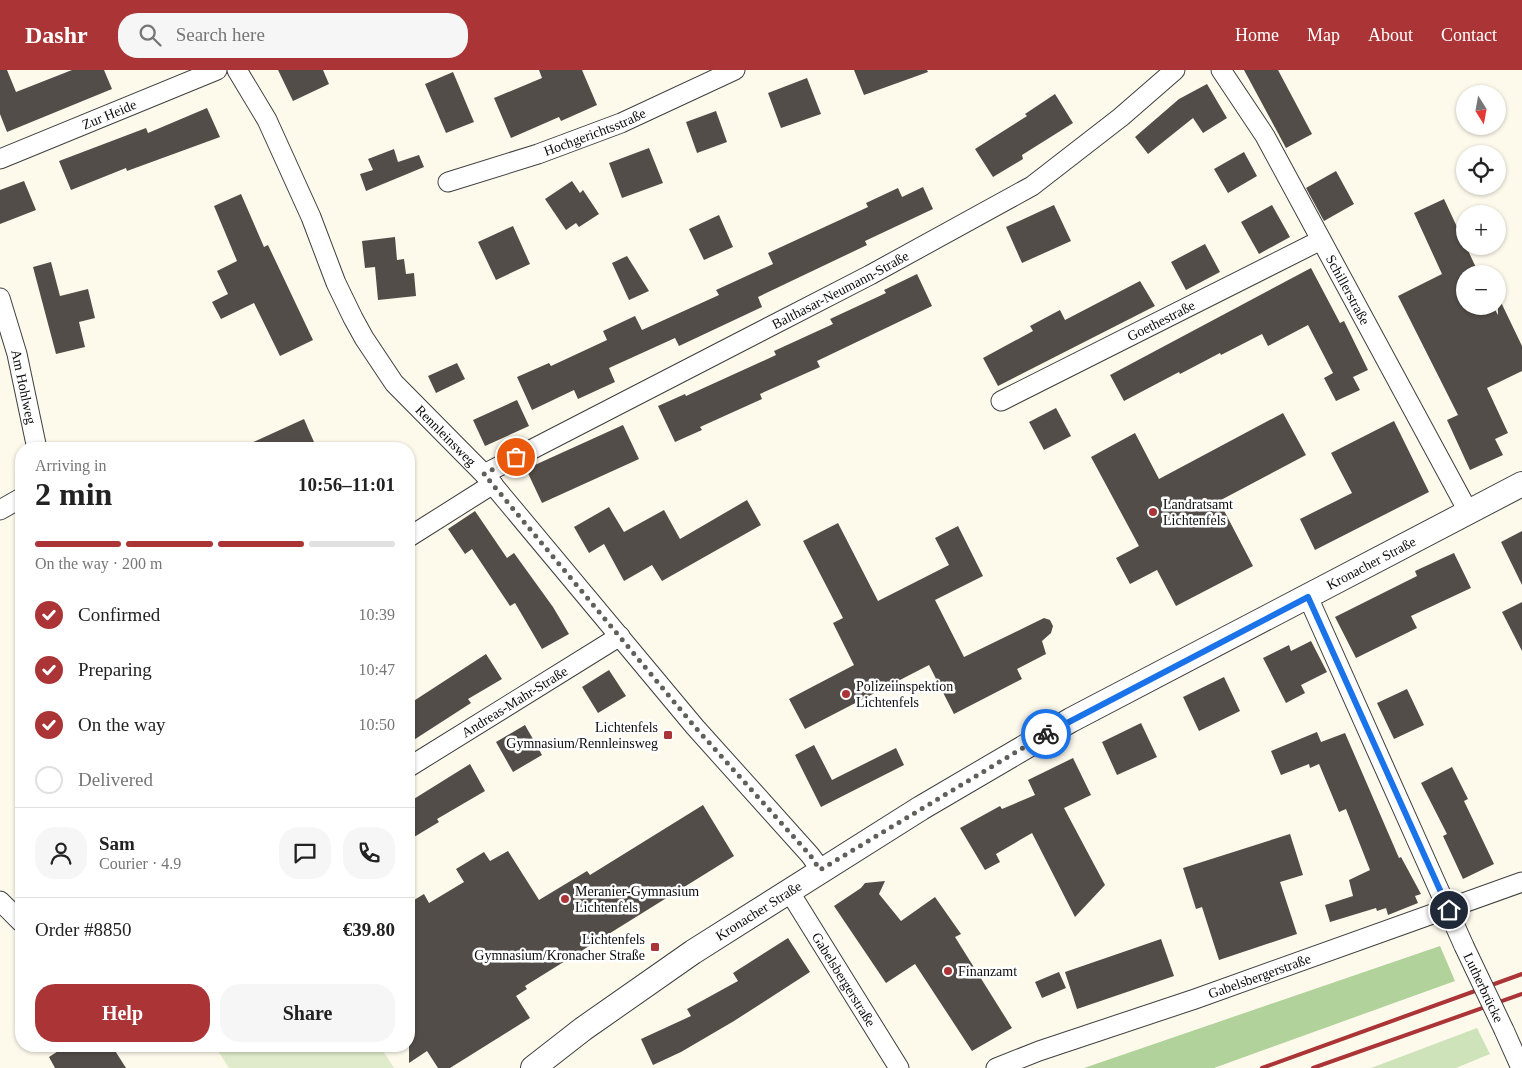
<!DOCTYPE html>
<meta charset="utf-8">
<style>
:root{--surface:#fff;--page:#f6f6f6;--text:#222;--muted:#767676;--line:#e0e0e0;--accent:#ab3436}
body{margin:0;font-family:"Times New Roman",serif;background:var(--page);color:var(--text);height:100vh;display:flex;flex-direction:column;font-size:19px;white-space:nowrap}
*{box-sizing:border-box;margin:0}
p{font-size:16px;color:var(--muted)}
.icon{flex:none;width:28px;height:28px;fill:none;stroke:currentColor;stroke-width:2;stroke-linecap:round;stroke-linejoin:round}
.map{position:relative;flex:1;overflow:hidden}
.details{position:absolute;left:15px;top:372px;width:400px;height:610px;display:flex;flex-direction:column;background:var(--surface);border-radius:20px;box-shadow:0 1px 4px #0004}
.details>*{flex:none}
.needle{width:32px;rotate:169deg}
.fabs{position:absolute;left:1456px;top:15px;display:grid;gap:10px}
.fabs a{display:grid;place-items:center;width:50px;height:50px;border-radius:50%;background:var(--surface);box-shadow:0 1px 4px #0004;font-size:25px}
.pin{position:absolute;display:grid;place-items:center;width:42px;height:42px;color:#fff;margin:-21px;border:2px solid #fff;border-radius:50%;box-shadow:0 1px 5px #0007}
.courier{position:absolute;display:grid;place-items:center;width:50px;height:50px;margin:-25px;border:4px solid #1a73e8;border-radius:50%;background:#fff;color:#222;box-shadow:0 1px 6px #0007}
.summary em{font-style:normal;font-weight:600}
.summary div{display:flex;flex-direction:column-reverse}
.summary{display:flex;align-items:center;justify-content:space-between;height:85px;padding:0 20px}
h1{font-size:32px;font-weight:600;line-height:38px}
.bar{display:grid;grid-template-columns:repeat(4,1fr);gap:8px 5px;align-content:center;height:60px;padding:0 20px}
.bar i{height:6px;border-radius:4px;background:var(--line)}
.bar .current{background:var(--accent)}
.bar p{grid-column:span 4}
.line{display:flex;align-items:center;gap:12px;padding:0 20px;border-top:1px solid var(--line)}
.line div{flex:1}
.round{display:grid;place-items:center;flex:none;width:52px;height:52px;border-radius:20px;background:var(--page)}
ol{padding:0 20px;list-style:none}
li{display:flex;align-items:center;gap:15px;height:55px}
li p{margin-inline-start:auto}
li .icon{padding:5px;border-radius:50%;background:var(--accent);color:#fff;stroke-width:4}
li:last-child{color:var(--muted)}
li i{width:28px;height:28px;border:2px solid var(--line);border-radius:50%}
.button{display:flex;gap:10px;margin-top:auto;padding:10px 20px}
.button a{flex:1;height:58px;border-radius:20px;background:var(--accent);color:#fff;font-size:20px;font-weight:600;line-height:58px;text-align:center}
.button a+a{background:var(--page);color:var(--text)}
header{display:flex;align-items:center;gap:30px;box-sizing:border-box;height:70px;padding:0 25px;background:var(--accent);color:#fff}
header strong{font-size:24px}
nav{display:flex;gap:28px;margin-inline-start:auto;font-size:18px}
.search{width:350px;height:45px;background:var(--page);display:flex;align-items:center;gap:12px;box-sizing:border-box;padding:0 18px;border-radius:20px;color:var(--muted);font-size:19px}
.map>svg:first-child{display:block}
</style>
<header>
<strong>Dashr</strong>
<div class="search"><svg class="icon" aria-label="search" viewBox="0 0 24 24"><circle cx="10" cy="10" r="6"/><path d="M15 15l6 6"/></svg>Search here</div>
<nav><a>Home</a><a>Map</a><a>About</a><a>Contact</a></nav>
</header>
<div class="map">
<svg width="1522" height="998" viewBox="0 0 1522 998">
<rect width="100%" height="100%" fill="#fdfaec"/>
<path fill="#cee3ba" d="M1477 958 1490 984 1456 998H1371Z"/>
<path fill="#b2d29b" d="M1440 876 1455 911 1214 998H1084Z"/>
<path fill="#dfebcb" d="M218 976H380L394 998H229L216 978Z"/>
<g fill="#534d49">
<path d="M0 0H7L16 22 72 0H104L112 19 7 62 0 44Z"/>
<path d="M278 0H323L329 14 293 31Z"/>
<path d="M539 0H582L597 35 561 51 559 47 511 68 494 28 542 8Z"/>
<path d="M854 0H927L928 2 864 25Z"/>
<path d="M1244 0H1278L1312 64 1286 78Z"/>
<path d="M453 2 474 52 446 63 425 14Z"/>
<path d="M807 8 821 44 781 58 768 23Z"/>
<path d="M1207 14 1227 48 1203 63 1193 48 1148 84 1135 67 1179 29Z"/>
<path d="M1055 24 1073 53 1022 85 1023 89 993 107 975 79 1027 46 1025 44Z"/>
<path d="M207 38 220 67 127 101 126 98 71 120 59 91 146 58 148 63Z"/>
<path d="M716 41 727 72 697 83 686 52Z"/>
<path d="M649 78 663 113 622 128 609 93Z"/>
<path d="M394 79 398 92 419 85 424 97 366 121 360 104 373 100 368 89Z"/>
<path d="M1244 82 1257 106 1228 123 1214 99Z"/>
<path d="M1336 101 1354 134 1324 151 1306 118Z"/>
<path d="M24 111 36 140 0 154V120Z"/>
<path d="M572 111 580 123 583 120 599 144 579 157 576 153 566 160 545 129Z"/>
<path d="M923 117 933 139 865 171 867 175 758 227 762 237 679 276 675 268 609 298 615 312 578 329 574 320 532 340 517 307 549 293 551 296 607 270 603 261 635 246 642 260 719 225 716 220 773 194 768 183 868 137 866 133 898 118 902 127Z"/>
<path d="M241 124 264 177 268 175 313 270 280 286 254 233 221 249 212 232 228 224 217 201 237 191 214 136Z"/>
<path d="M1444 129 1479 204H1465V236H1493L1498 245V226L1522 276V301L1487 318 1508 363 1495 369 1503 385 1470 400 1447 350 1458 345 1398 226 1442 204 1414 143Z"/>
<path d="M1054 135 1071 171 1022 193 1006 157Z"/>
<path d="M1272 135 1290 167 1259 184 1241 152Z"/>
<path d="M719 145 733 177 704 190 689 159Z"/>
<path d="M513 156 530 194 496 210 478 172Z"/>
<path d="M395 167 397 190 404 189 406 204 414 203 416 226 378 230 375 197 365 198 362 171Z"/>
<path d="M1205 174 1220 202 1186 220 1171 192Z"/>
<path d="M627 186 649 221 629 230 612 193Z"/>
<path d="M51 192 60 226 88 219 95 248 79 252 85 277 56 284 33 197Z"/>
<path d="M1311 198 1340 253 1344 251 1368 300 1353 307 1360 320 1336 331 1324 308 1333 303 1308 255 1268 276 1262 264 1221 285 1220 283 1180 304 1179 302 1124 331 1110 305Z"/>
<path d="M917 204 932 236 817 291 820 297 760 324 762 329 700 357 702 360 675 372 658 336 685 324 686 326 776 285 774 281 833 254 830 249 886 223 884 220Z"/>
<path d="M1140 211 1155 236 998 316 983 288 1033 261 1030 256 1060 240 1065 250Z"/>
<path d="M457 293 465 309 436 323 428 306Z"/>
<path d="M517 330 529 356 485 376 473 350Z"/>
<path d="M1056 338 1071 366 1044 380 1029 352Z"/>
<path d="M1283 343 1306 385 1219 431 1253 496 1176 536 1157 500 1130 514 1116 488 1139 476 1091 387 1135 363 1159 409Z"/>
<path d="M304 349 317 379H238Z"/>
<path d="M1394 351 1429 422 1315 480 1300 449 1352 423 1331 383Z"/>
<path d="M623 355 639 389 542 433 526 399Z"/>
<path d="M747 430 761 455 662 511 652 495 624 511 604 474 589 483 574 457 609 437 624 462 664 440 680 469Z"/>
<path d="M475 441 507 488 514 483 553 537 569 564 542 579 515 533 510 536 472 479 465 484 448 459Z"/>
<path d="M838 453 878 531 949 495 935 468 958 456 983 506 935 530 964 587 1044 548 1050 550 1053 556 1051 563 1042 571 1046 584 1017 599 1022 609 954 644 929 595 805 659 789 629 854 595 833 553 843 548 803 471Z"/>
<path d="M1522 461V515L1501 472Z"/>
<path d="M1454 483 1471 518 1411 546 1417 558 1356 588 1335 547 1417 506 1415 501Z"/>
<path d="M1522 532V581L1502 542Z"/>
<path d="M1311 571 1327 602 1301 615 1305 623 1286 633 1263 588 1289 575 1291 581Z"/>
<path d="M486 584 502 609 468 629 471 633 409 673V634Z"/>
<path d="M609 600 626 626 598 643 582 617Z"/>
<path d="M1224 607 1240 641 1199 661 1183 627Z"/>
<path d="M1407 619 1424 655 1394 669 1377 633Z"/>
<path d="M1141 653 1157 687 1117 705 1102 672Z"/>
<path d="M525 655 542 685 513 702 496 672Z"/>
<path d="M1317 662 1321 672 1345 663 1399 788 1401 787 1421 824 1415 826 1418 833 1388 845 1386 838 1377 841 1376 838 1330 852 1325 835 1353 826 1349 810 1370 800 1346 739 1339 742 1319 694 1310 698 1309 694 1281 705 1271 681Z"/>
<path d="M814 675 832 710 896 678 904 695 821 737 795 685Z"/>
<path d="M1073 688 1091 725 1064 738 1105 815 1075 847 1032 763 996 784 1000 792 985 800 960 758 1000 736 1002 739 1035 725 1028 710Z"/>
<path d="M470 694 485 721 437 749 439 752 409 770V732Z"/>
<path d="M1452 697 1468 729 1464 731 1494 794 1463 809 1443 766 1447 764 1421 713Z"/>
<path d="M703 735 734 786 525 916 527 919 516 926 530 948 450 998H438L427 981 409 993V833L424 824 429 833 464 812 456 799 484 782 490 791 508 781 539 830 587 801 590 805Z"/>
<path d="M1290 764 1303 805 1280 812 1297 864 1219 890 1202 837 1196 839 1183 798Z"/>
<path d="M885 811 879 824 901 851 935 827 961 864 955 867 1012 958 972 981 915 894 886 913 834 836 861 818 865 813Z"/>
<path d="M788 868 810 902 734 951 681 982 653 995 641 969 691 946 687 939 738 911 733 903Z"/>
<path d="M1161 869 1174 906 1077 939 1065 902Z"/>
<path d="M1059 902 1066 918 1042 928 1035 912Z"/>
<path d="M66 976H112L126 998H55L49 987Z"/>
</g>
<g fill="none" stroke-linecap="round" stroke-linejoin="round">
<g stroke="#3f3f3f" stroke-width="21">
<g id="minor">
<path id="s1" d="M237 0 267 50 311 147 336 213 353 248 364 268 394 313 484 404 695 657 810 785 821 800"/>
<path id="s2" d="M1221 0 1265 66 1469 443"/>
<path id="s3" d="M0 89 217 0"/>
<path id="s4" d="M448 112 538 84 621 53 735 0"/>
<path id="s5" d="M0 228 17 284 37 379"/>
<path id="s6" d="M1001 331 1321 170"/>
<path id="s7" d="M484 404 870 205 1032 116 1121 47 1175 0"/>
<path d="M0 440 21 428"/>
<path d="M409 467 493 414"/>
<path d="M1308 527 1464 876"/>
<path id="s8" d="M409 697 620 566"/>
<path id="s9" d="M789 821 899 998"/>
<path d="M0 831 21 852"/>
<path d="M1504 960 1521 998"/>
<path id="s10" d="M996 998 1039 981 1195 929 1522 812"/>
</g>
</g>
<g stroke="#3f3f3f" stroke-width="26">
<g id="tertiary">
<path id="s11" d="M533 998 583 959 693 882 921 738 1071 650 1522 414"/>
</g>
</g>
<use href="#minor" stroke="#fff" stroke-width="19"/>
<use href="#tertiary" stroke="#fff" stroke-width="24"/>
<g stroke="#ab3436" stroke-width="4">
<path d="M1262 998 1522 904"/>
<path d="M1313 998 1522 924"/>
</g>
<g stroke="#3f3f3f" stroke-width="21" stroke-linecap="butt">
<g id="minor-bridge">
<path id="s12" d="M1464 876 1504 960"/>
</g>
</g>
<use href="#minor-bridge" stroke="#fff" stroke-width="19"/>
</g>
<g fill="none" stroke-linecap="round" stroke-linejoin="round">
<path stroke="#605f5a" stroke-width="5" stroke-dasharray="0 9" d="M516 387 484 404 695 657 810 785 820 800 1046 664"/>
<path stroke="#1a73e8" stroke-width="6" d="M1046 664 1308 527 1449 840"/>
</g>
<g fill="#ab3436" stroke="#fff" stroke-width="2">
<circle cx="1153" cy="442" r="5"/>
<circle cx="846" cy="624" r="5"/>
<rect x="663" y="660" width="10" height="10" rx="2.5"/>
<circle cx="565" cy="829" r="5"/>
<rect x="650" y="872" width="10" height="10" rx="2.5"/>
<circle cx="948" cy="901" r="5"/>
</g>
<g text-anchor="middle" stroke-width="5" stroke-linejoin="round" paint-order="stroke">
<g font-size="14" fill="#0c0c0c" stroke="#fff">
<text dy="5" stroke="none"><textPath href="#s3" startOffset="118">Zur Heide</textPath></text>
<text dy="5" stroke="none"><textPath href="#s4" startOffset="155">Hochgerichtsstraße</textPath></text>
<text dy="5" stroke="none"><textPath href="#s7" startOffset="401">Balthasar-Neumann-Straße</textPath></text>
<text dy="5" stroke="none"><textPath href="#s2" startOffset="254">Schillerstraße</textPath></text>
<text dy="5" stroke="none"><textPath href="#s6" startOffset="179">Goethestraße</textPath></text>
<text dy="5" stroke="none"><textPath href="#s5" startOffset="92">Am Hohlweg</textPath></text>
<text dy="5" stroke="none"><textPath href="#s1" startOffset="425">Rennleinsweg</textPath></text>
<text dy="5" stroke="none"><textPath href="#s11" startOffset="980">Kronacher Straße</textPath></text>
<text dy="5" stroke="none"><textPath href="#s8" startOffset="124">Andreas-Mahr-Straße</textPath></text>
<text dy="5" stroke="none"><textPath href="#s11" startOffset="275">Kronacher Straße</textPath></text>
<text dy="5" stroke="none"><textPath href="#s10" startOffset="279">Gabelsbergerstraße</textPath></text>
<text dy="5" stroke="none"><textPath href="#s9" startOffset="104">Gabelsbergerstraße</textPath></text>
<text dy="5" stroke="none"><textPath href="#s12" startOffset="46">Lutherbrücke</textPath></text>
</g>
<g font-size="14" fill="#0c0c0c" stroke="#fff" text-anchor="start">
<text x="1163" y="439">Landratsamt<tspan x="1163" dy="16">Lichtenfels</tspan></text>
<text x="856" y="621">Polizeiinspektion<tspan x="856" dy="16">Lichtenfels</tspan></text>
<text x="658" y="662" text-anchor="end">Lichtenfels<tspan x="658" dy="16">Gymnasium/Rennleinsweg</tspan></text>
<text x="575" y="826">Meranier-Gymnasium<tspan x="575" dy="16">Lichtenfels</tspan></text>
<text x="645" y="874" text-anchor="end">Lichtenfels<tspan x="645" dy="16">Gymnasium/Kronacher Straße</tspan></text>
<text x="958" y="906">Finanzamt</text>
</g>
</g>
</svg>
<div class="fabs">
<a><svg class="needle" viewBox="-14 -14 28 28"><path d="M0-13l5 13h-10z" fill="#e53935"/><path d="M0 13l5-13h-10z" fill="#767676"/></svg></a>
<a><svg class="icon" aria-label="locate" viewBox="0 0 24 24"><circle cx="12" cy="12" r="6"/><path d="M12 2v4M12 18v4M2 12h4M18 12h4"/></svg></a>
<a>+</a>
<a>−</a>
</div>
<div class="pin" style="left:516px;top:387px;background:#ea580c"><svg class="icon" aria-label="bag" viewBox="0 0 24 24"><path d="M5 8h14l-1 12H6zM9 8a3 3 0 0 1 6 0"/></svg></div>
<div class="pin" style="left:1449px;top:840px;background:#1f2937"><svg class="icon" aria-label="home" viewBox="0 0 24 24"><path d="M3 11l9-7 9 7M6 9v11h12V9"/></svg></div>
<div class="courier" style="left:1046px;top:664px"><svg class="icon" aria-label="bike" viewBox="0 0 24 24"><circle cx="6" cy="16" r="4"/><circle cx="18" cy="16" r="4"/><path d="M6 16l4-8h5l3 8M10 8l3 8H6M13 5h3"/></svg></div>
<section class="details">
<div class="summary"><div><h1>2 min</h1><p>Arriving in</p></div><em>10:56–11:01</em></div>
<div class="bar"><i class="current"></i><i class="current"></i><i class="current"></i><i></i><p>On the way · 200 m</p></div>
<ol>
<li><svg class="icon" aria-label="check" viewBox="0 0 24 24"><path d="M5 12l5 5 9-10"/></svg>Confirmed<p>10:39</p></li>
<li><svg class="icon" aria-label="check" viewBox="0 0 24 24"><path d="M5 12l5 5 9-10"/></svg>Preparing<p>10:47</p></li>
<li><svg class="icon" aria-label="check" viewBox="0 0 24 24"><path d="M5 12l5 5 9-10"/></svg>On the way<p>10:50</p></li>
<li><i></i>Delivered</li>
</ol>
<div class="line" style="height:90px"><a class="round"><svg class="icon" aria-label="person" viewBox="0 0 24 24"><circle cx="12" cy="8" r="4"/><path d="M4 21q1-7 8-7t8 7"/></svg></a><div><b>Sam</b><p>Courier · 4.9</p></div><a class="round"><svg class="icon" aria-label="chat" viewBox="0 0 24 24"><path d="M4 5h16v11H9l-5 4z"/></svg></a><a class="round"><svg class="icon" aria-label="phone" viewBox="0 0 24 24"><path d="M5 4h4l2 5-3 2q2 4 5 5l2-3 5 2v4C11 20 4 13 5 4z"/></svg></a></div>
<div class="line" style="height:65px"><div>Order #8850</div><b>€39.80</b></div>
<div class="button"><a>Help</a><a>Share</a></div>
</section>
</div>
